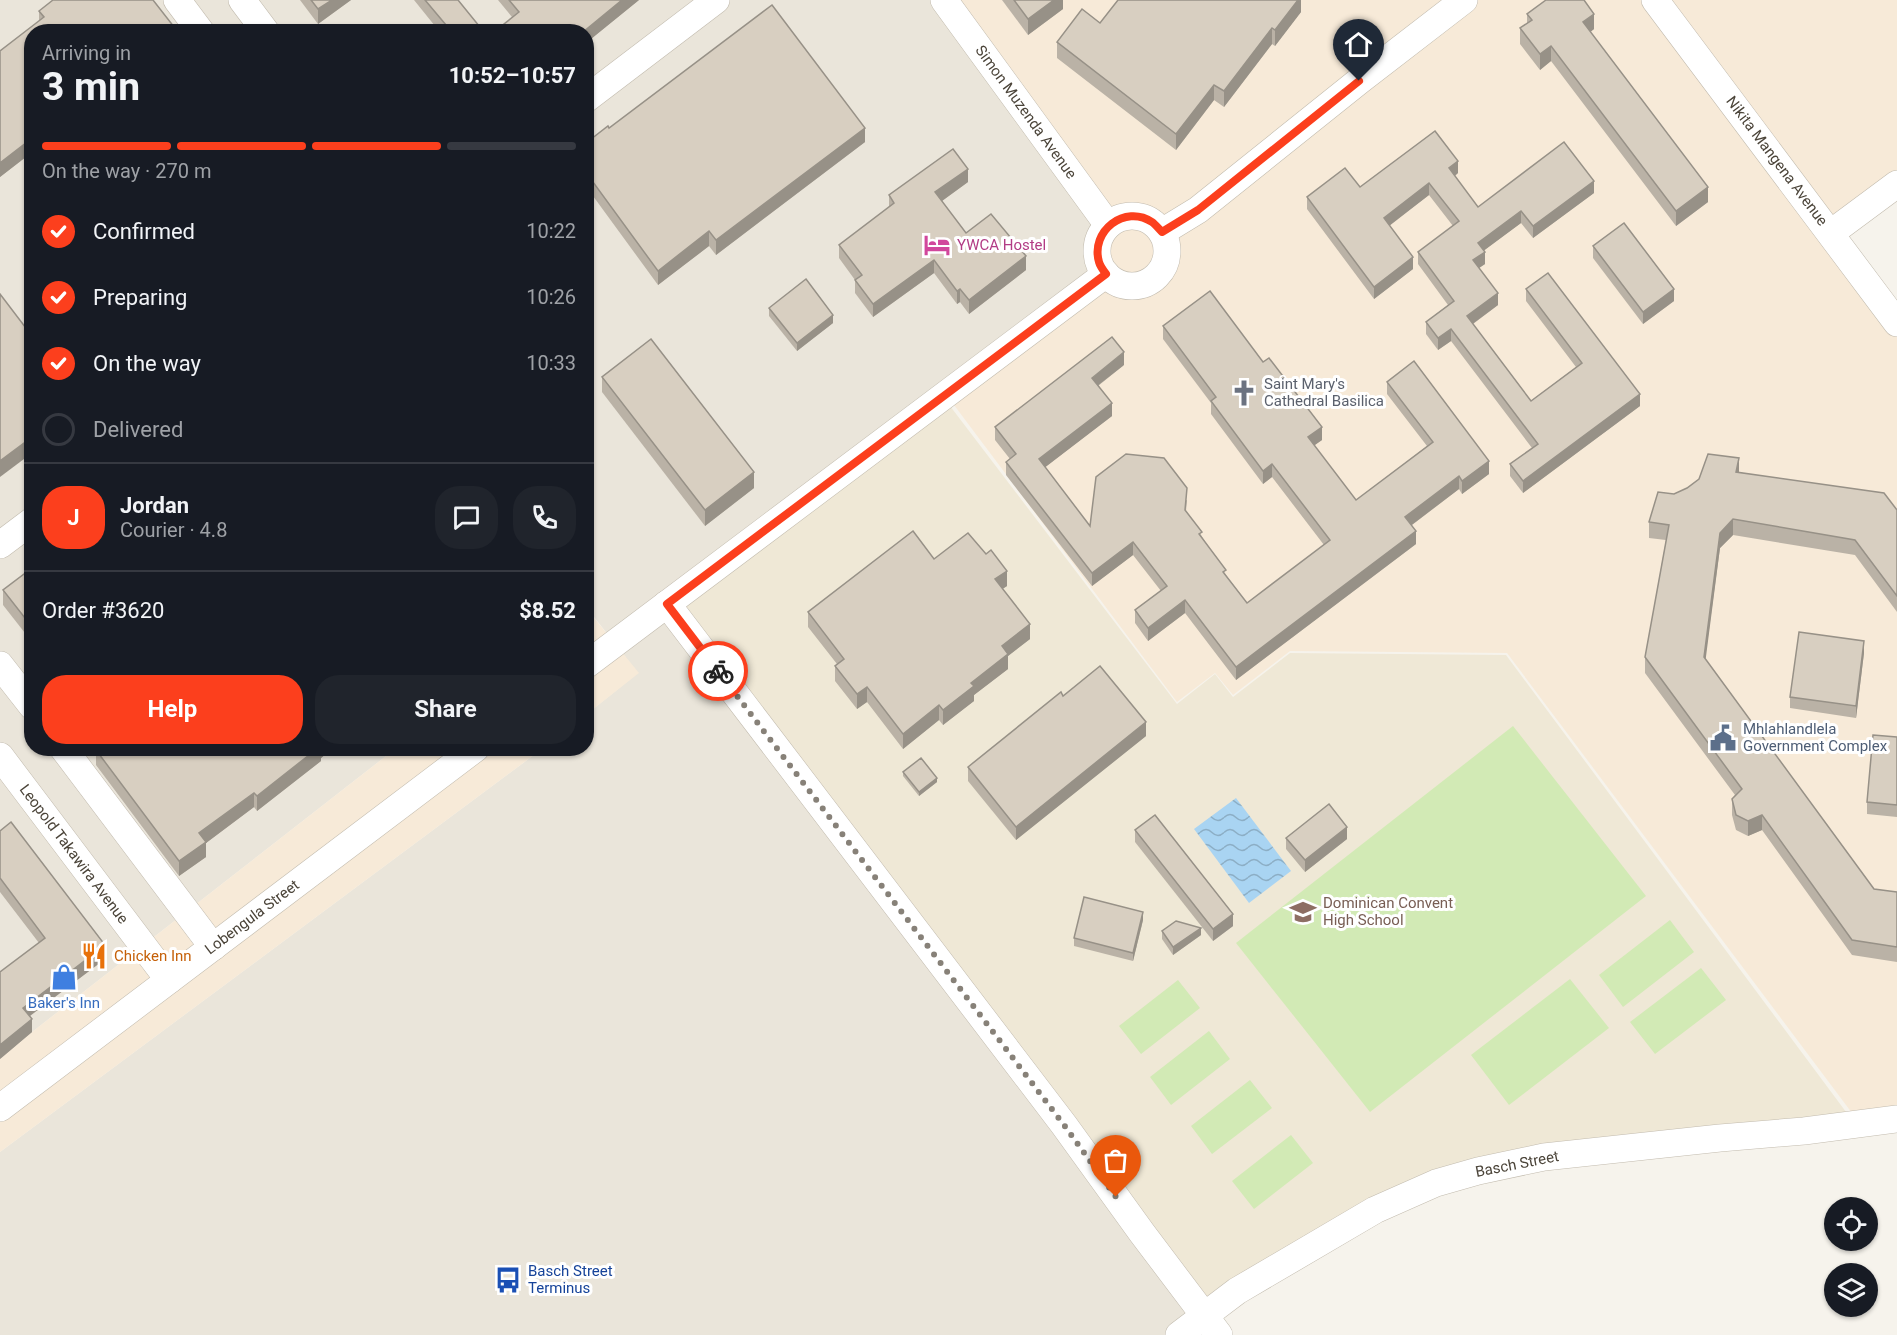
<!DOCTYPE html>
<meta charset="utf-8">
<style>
:root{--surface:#171b24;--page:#20242c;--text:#f1f3f6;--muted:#9ea1a6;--line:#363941;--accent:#fc3f1d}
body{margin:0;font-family:Roboto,sans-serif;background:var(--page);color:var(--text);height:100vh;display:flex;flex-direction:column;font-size:22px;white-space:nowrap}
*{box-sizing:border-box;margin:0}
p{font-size:20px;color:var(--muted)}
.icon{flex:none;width:33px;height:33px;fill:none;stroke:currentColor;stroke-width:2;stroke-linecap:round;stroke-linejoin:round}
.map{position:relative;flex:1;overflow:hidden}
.panel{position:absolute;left:24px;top:24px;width:570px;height:732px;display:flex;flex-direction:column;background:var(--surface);border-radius:24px;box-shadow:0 2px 4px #0004}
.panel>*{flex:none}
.tools{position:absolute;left:1824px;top:1197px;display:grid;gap:12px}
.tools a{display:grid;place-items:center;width:54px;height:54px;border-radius:50%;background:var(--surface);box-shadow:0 2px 4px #0004;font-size:30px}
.pin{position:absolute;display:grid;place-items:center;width:51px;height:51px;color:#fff;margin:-62px -26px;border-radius:50% 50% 50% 0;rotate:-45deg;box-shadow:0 0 6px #0007}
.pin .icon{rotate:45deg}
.courier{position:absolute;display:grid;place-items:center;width:60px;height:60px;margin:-30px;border:4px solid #fc3f1d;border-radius:50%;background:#fff;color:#222;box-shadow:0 2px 8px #0007}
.headline em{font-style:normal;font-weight:700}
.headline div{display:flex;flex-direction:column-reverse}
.headline{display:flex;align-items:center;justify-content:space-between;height:102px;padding:0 18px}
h1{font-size:39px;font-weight:700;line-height:45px}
.bar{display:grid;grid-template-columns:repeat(4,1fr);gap:9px 6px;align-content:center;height:72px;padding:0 18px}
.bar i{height:8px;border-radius:4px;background:var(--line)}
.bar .selected{background:var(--accent)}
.bar p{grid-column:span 4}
.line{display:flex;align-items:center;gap:15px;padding:0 18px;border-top:2px solid var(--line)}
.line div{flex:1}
.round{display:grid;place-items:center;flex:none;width:63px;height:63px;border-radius:24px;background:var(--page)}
ol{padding:0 18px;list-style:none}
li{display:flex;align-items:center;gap:18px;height:66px}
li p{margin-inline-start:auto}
li .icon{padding:6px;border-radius:50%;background:var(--accent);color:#fff;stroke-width:4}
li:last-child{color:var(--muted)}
li i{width:33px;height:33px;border:3px solid var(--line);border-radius:50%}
.primary-button{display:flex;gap:12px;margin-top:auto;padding:12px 18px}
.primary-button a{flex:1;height:69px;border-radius:24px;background:var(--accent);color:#fff;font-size:24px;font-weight:700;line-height:69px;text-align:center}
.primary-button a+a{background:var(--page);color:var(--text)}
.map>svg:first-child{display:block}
</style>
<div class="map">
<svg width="1897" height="1335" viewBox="0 0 1897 1335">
<defs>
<pattern id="water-waves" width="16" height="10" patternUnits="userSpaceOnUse" patternTransform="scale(1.5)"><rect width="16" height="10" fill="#a9d4f2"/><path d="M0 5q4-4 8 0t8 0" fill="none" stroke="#8caec5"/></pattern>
</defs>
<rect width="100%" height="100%" fill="#f6f3ec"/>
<path fill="#eae5da" d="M0 0H937L1101 224 1089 247 1095 274 659 605 1204 1335H0V1152L542 749 586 748 587 714 638 673 587 608 586 32H32V748L395 749 0 1057Z"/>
<g fill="#f7ead8">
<path d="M949 0H1897V179L1826 232 1897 328V1116L1858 1121 1507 653 1290 651 1233 695 1215 673 1177 702 948 397 1107 271 1102 260 1100 249 1104 237Z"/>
<path d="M586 608 639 673 587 714H586Z"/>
<path d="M395 749H542L0 1152V1057Z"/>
</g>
<path fill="#efe8d6" d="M947 402 1177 704 1215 674 1233 697 1290 653 1506 655 1852 1120 1433 1180 1206 1304 676 604Z"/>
<g fill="#d2eab5">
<path d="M1513 726 1646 896 1370 1112 1236 943Z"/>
<path d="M1670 920 1694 952 1623 1007 1599 975Z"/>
<path d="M1701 968 1726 1000 1655 1054 1630 1022Z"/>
<path d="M1570 979 1609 1028 1509 1105 1471 1055Z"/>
<path d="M1178 980 1200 1008 1141 1054 1119 1026Z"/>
<path d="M1209 1031 1230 1059 1171 1105 1150 1077Z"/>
<path d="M1250 1080 1272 1108 1212 1154 1191 1126Z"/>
<path d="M1291 1135 1313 1163 1254 1209 1232 1181Z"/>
</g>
<path fill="url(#water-waves)" d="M1236 798 1291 871 1249 903 1194 829Z"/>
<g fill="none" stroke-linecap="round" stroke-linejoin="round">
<g stroke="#c2bbae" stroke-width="28">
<g id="minor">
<path d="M177 0 201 32"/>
<path d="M242 0 266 32"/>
<path d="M944 0 1108 225"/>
<path d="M1655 0 1897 323"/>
<path d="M586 99 716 0"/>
<circle cx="1132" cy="251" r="35"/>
<path d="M1162 232 1198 210 1359 81 1464 0"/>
<path d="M1831 233 1897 184"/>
<path d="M0 545 32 521"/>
<path d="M667 604 1064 1125 1142 1233 1219 1335"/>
<path d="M0 665 32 706"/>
<path d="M586 665 1106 274"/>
<path d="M63 748 213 947"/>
<path d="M0 756 169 980"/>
<path d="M0 1108 476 748"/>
<path d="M1179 1335 1237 1291 1375 1210 1436 1183 1478 1171 1544 1157 1720 1138 1804 1131 1897 1119"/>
</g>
</g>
<use href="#minor" stroke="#fff" stroke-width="27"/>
</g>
<g fill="#bab2a6">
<path d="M153 0 32 32V154L31 153 0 177V51L39 21V11Z"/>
<path d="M300 0H351L318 24Z"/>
<path d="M414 0H458L484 32 439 31Z"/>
<path d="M498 0H639L586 43 512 17Z"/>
<path d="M1002 0H1063V9L1028 35Z"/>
<path d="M1301 0V12L1275 46 1272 44 1224 107 1214 100 1176 150 1057 58V42L1100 23Z"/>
<path d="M1527 14 1594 29 1590 32 1708 202 1676 226 1551 61 1540 70 1520 44V28L1527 23Z"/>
<path d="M609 128 865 142 716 255 709 246 658 285 593 196 586 201Z"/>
<path d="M1458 173 1455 176 1478 207 1594 193 1533 238 1521 223 1484 250 1485 264 1479 268 1498 305 1473 324 1531 401 1576 367 1526 301V289L1640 406 1523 493 1510 476V464L1532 448 1451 341 1438 350 1426 334V322L1448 305 1418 264V252L1453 226 1429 195 1389 225 1413 269 1374 299 1307 209V197L1360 187Z"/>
<path d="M968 182 942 201 966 233 1026 270 969 314 960 302 957 304 934 273 873 317 855 293V280L839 258V245L889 208V195Z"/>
<path d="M1593 246 1674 301 1643 324 1593 258Z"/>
<path d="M769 308 833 323 797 351 769 316Z"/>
<path d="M1163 326 1322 440 1314 445 1356 500 1427 446 1387 394V382L1489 474 1462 494 1459 489 1412 525 1416 544 1236 680 1185 613 1148 641 1135 623V610L1161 591 1133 555 1092 586 1006 475V462L1010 459 995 440V427L1124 365 1098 386 1112 416 1045 467 1090 526 1187 500 1186 511 1226 575 1247 603 1324 545 1272 477 1263 484 1211 414V403L1163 339Z"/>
<path d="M602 377 754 488 705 526 602 392Z"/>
<path d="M1739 472 1897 510V612L1855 555 1733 535 1720 548 1705 659 1874 889 1897 892V962L1852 955 1762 830 1748 836 1736 830 1732 815V799L1735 795 1645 673V657L1666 540 1649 538V522L1674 494Z"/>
<path d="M986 554 1007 586 1002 589 1030 639 1008 656V669L974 695V701L943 725 939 720 903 749 867 702 857 709 835 681V666L837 664 808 627V612L934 559Z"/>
<path d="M32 568V642L3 605V590Z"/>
<path d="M1864 653 1856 718 1790 708V697Z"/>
<path d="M1063 696 1146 736 1016 840 968 781V767Z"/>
<path d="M1897 737V817L1867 814V802Z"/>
<path d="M98 748H333L321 758V761L257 811 254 807 206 843V857L179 876 96 765V750Z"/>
<path d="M903 772 937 782 919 796 903 776Z"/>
<path d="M1135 830 1233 926 1213 941 1135 842Z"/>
<path d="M0 831 105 959 30 1016 32 1032 0 1059 39 943 0 892Z"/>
<path d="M1286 838 1347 839 1305 872 1286 849Z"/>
<path d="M1143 920 1133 961 1074 946V938Z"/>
<path d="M1162 931 1201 935 1173 955 1162 939Z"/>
</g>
<g fill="#979187">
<path d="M332 0H351L318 24V9Z"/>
<path d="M622 0H639L586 43V32H583Z"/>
<path d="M1054 0H1063V9L1028 35V19Z"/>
<path d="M1298 0H1301V12L1275 46V30Z"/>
<path d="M1594 14V29L1583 38V22Z"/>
<path d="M1272 28V44L1224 107V91Z"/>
<path d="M1551 46V61L1540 70V54Z"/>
<path d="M1214 85V100L1176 150V134Z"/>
<path d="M865 128V142L716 255V240Z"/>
<path d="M31 139V153L0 177V163Z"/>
<path d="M1458 161V173L1449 180V168Z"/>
<path d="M968 169V182L935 206V192Z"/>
<path d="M1594 181V193L1533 238V226Z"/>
<path d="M593 182V196L586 201V187Z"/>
<path d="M1429 183V195L1384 230V218Z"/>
<path d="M1708 187V202L1676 226V211Z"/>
<path d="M1521 211V223L1478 255V243Z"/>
<path d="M709 231V246L658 285V271Z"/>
<path d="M1485 252V264L1473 272V260Z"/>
<path d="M1026 256V270L969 314V300Z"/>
<path d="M1413 257V269L1374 299V287Z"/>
<path d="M934 260V273L873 317V304Z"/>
<path d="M960 289V302L957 304V291Z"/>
<path d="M1674 289V301L1643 324V312Z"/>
<path d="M1498 293V305L1467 328V316Z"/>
<path d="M833 315V323L797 351V343Z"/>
<path d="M1451 329V341L1438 350V338Z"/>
<path d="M1124 352V365L1092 390V378Z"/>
<path d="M1640 394V406L1523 493V481Z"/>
<path d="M1112 403V416L1039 472V459Z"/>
<path d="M1322 427V440L1308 450V437Z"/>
<path d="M32 437V453L0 477V461Z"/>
<path d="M1739 458V474L1736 472Z"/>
<path d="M1489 461V474L1462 494V481Z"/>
<path d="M1272 464V477L1263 484V471Z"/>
<path d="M754 472V488L705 526V510Z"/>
<path d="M1459 476V489L1405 530V517Z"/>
<path d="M1733 519V535L1720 548 1704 672V657L1720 533Z"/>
<path d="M1416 531V544L1236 680V667Z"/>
<path d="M1133 542V555L1092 586V573Z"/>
<path d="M1007 571V586L995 594V579Z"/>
<path d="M1185 600V613L1148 641V628Z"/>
<path d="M1030 624V639L1008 656V669L974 695V701L943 725V710L971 683 1002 646Z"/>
<path d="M1864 641V653L1856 718V706Z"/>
<path d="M867 687V702L857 709V694Z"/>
<path d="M939 705V720L903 749V734Z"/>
<path d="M1146 722V736L1016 840V827Z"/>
<path d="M318 748H333L321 758V761L257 811V796Z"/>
<path d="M937 778V782L919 796V792Z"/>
<path d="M254 793V807L206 843V857L179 876V861L199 833Z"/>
<path d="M1762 815V830L1748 836V821Z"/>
<path d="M1347 827V839L1305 872V860Z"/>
<path d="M1143 912V920L1133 961V953Z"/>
<path d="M1233 914V926L1213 941V929Z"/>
<path d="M1201 928V935L1173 955V947Z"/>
<path d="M105 945V959L23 1021V1008Z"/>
<path d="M32 1019V1032L0 1059V1045Z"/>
</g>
<g fill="#d8cfc1" stroke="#979187" stroke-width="1.5">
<path d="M53 0H153L178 32H32V140L31 139 0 163V51L44 17 39 11Z"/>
<path d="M311 0H332L318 9Z"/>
<path d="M425 0H458L484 32H438L446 25Z"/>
<path d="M509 0H622L583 32H494L519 12Z"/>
<path d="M1014 0H1054L1028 19Z"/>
<path d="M1118 0H1298L1275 30 1272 28 1224 91 1214 85 1176 134 1057 42 1082 9 1100 23Z"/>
<path d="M1546 0H1584L1594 14 1583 22 1708 187 1676 211 1551 46 1540 54 1520 28 1532 20 1527 14Z"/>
<path d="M772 5 865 128 716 240 709 231 658 271 593 182 586 187V143L608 126 609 128Z"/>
<path d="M1435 131 1458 161 1449 168 1478 207 1564 142 1594 181 1533 226 1521 211 1478 243 1485 252 1473 260 1498 293 1467 316 1531 401 1582 363 1526 289 1548 273 1640 394 1523 481 1510 464 1538 444 1451 329 1438 338 1426 322 1454 301 1418 252 1459 221 1429 183 1384 218 1413 257 1374 287 1307 197 1345 168 1360 187Z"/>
<path d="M953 149 968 169 935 192 966 233 991 214 1026 256 969 300 960 289 957 291 934 260 873 304 855 280 862 275 839 245 894 203 889 195Z"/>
<path d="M1624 223 1674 289 1643 312 1593 246Z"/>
<path d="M806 279 833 315 797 343 769 308Z"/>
<path d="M1210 291 1263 362 1269 358 1322 427 1308 437 1356 500 1433 442 1387 382 1414 361 1489 461 1462 481 1459 476 1405 517 1416 531 1236 667 1185 600 1148 628 1135 610 1167 586 1133 542 1092 573 1006 462 1016 454 995 427 1112 337 1124 352 1092 378 1112 403 1039 459 1090 526 1096 477 1126 454 1164 458 1187 488 1185 510 1202 532 1199 534 1226 570 1223 572 1247 603 1330 540 1272 464 1263 471 1211 401 1216 397 1163 326Z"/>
<path d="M0 294 32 336V437L0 461Z"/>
<path d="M651 339 754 472 705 510 602 377Z"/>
<path d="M1708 454 1739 458 1736 472 1884 493 1897 510V596L1855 540 1733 519 1720 533 1704 657 1874 889 1897 892V947L1852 940 1762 815 1748 821 1736 815 1732 799 1742 789 1645 657 1669 525 1649 522 1658 492 1674 494 1687 488 1699 479Z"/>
<path d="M913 531 934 559 968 533 986 554 991 550 1007 571 995 579 1030 624 1002 646 1008 654 971 683 974 686 943 710 939 705 903 734 867 687 857 694 835 666 844 659 808 612Z"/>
<path d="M32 568V627L3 590Z"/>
<path d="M1799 632 1864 641 1856 706 1790 697Z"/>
<path d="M1100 666 1146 722 1016 827 968 767 1061 692 1063 696Z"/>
<path d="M1873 735 1897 737V805L1867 802Z"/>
<path d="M98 748H318L257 796 254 793 199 833 206 842 179 861 96 750Z"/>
<path d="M921 758 937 778 919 792 903 772Z"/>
<path d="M1329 804 1347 827 1305 860 1286 838Z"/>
<path d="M1155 815 1233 914 1213 929 1135 830Z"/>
<path d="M11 822 105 945 23 1008 32 1019 0 1045V972L45 938 0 878V831Z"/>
<path d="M1084 897 1143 912 1133 953 1074 938Z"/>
<path d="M1176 921 1201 928 1173 947 1162 931Z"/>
</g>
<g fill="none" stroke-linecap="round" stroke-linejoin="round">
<path stroke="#878178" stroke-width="6" stroke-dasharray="0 10.8" d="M718 671 1064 1125 1116 1197"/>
<path stroke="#fc3f1d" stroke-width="8" d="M718 671 667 604 1106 274C1103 270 1100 266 1099 262 1090 231 1125 204 1152 222 1155 224 1159 229 1162 232L1198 210 1359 81"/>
</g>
<defs>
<g id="hotel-bare" transform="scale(2.07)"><path d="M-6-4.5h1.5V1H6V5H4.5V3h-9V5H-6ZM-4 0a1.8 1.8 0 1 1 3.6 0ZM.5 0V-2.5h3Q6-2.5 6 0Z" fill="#d1479c" stroke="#fff" stroke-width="2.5" paint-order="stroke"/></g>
<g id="church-bare" transform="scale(2.07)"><path d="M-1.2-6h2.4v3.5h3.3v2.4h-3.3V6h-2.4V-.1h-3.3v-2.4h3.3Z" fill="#6b7280" stroke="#fff" stroke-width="2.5" paint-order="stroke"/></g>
<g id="civic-bare" transform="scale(2.07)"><path d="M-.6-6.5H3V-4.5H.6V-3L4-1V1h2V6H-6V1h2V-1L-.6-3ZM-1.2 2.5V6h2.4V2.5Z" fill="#5c6f8a" stroke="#fff" stroke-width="2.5" paint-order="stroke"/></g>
<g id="school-bare" transform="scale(2.07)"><path d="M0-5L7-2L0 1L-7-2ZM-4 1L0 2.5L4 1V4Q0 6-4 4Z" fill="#8d6e63" stroke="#fff" stroke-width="2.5" paint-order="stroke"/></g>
<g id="restaurant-bare" transform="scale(2.07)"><path d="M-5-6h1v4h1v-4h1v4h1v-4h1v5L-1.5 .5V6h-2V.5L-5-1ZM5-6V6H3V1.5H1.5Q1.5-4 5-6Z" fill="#e8710a" stroke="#fff" stroke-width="2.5" paint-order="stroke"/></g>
<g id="shop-bare" transform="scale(2.07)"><path d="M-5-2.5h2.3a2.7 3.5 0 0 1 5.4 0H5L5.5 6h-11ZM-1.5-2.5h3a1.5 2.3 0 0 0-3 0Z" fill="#3f7fe0" stroke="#fff" stroke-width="2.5" paint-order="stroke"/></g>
<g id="bus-bare" transform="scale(2.07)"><path d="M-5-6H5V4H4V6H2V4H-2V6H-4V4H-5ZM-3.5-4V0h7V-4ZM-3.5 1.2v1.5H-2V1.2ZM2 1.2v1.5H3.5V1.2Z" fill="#1a4fb4" stroke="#fff" stroke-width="2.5" paint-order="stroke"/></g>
</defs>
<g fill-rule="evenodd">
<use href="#hotel-bare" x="937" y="245"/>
<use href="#church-bare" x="1244" y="393"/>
<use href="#civic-bare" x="1723" y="738"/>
<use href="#school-bare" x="1303" y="912"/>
<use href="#restaurant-bare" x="94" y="956"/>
<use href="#shop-bare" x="64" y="977"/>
<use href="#bus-bare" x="508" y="1280"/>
</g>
<g text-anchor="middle" stroke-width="6" stroke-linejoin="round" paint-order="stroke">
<g font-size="15" fill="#4b4439" stroke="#fff">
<text transform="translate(1026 112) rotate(54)" y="5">Simon Muzenda Avenue</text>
<text transform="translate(1777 161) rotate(53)" y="5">Nikita Mangena Avenue</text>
<text transform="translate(74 854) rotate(53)" y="5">Leopold Takawira Avenue</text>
<text transform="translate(252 917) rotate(-37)" y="5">Lobengula Street</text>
<text transform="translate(1517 1164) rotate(-11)" y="5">Basch Street</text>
</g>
<g font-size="15" fill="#b23c85" stroke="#fff" text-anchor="start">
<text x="957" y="250">YWCA Hostel</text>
</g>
<g font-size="15" fill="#5b616d" stroke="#fff" text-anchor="start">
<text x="1264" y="389">Saint Mary's<tspan x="1264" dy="17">Cathedral Basilica</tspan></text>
</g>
<g font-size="15" fill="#4e5e75" stroke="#fff" text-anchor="start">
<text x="1743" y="734">Mhlahlandlela<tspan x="1743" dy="17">Government Complex</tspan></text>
</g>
<g font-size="15" fill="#785e54" stroke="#fff" text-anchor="start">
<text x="1323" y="908">Dominican Convent<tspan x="1323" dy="17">High School</tspan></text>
</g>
<g font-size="15" fill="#c56008" stroke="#fff" text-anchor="start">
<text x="114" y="961">Chicken Inn</text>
</g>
<g font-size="15" fill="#366cbe" stroke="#fff">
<text x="64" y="1008">Baker's Inn</text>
</g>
<g font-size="15" fill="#164399" stroke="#fff" text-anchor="start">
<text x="528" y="1276">Basch Street<tspan x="528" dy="17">Terminus</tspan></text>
</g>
</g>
</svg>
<div class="tools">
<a><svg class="icon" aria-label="locate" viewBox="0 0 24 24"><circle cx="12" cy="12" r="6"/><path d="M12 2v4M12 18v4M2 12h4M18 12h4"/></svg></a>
<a><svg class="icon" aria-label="layers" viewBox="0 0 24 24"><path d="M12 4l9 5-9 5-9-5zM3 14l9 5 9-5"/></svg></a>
</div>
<div class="pin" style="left:1116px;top:1197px;background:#ea580c"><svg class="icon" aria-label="bag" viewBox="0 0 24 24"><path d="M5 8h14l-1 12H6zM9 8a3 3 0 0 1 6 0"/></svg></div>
<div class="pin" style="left:1359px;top:81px;background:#1f2937"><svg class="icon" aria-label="home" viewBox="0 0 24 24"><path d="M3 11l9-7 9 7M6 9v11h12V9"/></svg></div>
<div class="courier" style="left:718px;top:671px"><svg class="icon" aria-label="bike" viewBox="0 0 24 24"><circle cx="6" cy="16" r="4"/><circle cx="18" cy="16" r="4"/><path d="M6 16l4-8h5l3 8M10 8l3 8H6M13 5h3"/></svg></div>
<section class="panel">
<div class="headline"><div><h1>3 min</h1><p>Arriving in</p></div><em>10:52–10:57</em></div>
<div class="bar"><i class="selected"></i><i class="selected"></i><i class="selected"></i><i></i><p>On the way · 270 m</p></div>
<ol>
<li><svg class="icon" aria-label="check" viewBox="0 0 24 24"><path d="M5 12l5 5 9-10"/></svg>Confirmed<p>10:22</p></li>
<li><svg class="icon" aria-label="check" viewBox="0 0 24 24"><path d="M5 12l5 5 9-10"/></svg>Preparing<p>10:26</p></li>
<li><svg class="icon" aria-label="check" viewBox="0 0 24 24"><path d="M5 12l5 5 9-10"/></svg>On the way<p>10:33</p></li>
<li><i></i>Delivered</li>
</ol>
<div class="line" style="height:108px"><b class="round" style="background:var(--accent);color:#fff">J</b><div><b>Jordan</b><p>Courier · 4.8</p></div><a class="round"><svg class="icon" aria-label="chat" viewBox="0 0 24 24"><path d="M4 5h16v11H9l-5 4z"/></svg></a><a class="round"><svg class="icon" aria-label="phone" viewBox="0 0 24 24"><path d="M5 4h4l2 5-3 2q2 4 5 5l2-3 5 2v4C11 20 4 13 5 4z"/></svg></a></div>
<div class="line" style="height:78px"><div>Order #3620</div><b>$8.52</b></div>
<div class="primary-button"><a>Help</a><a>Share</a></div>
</section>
</div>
